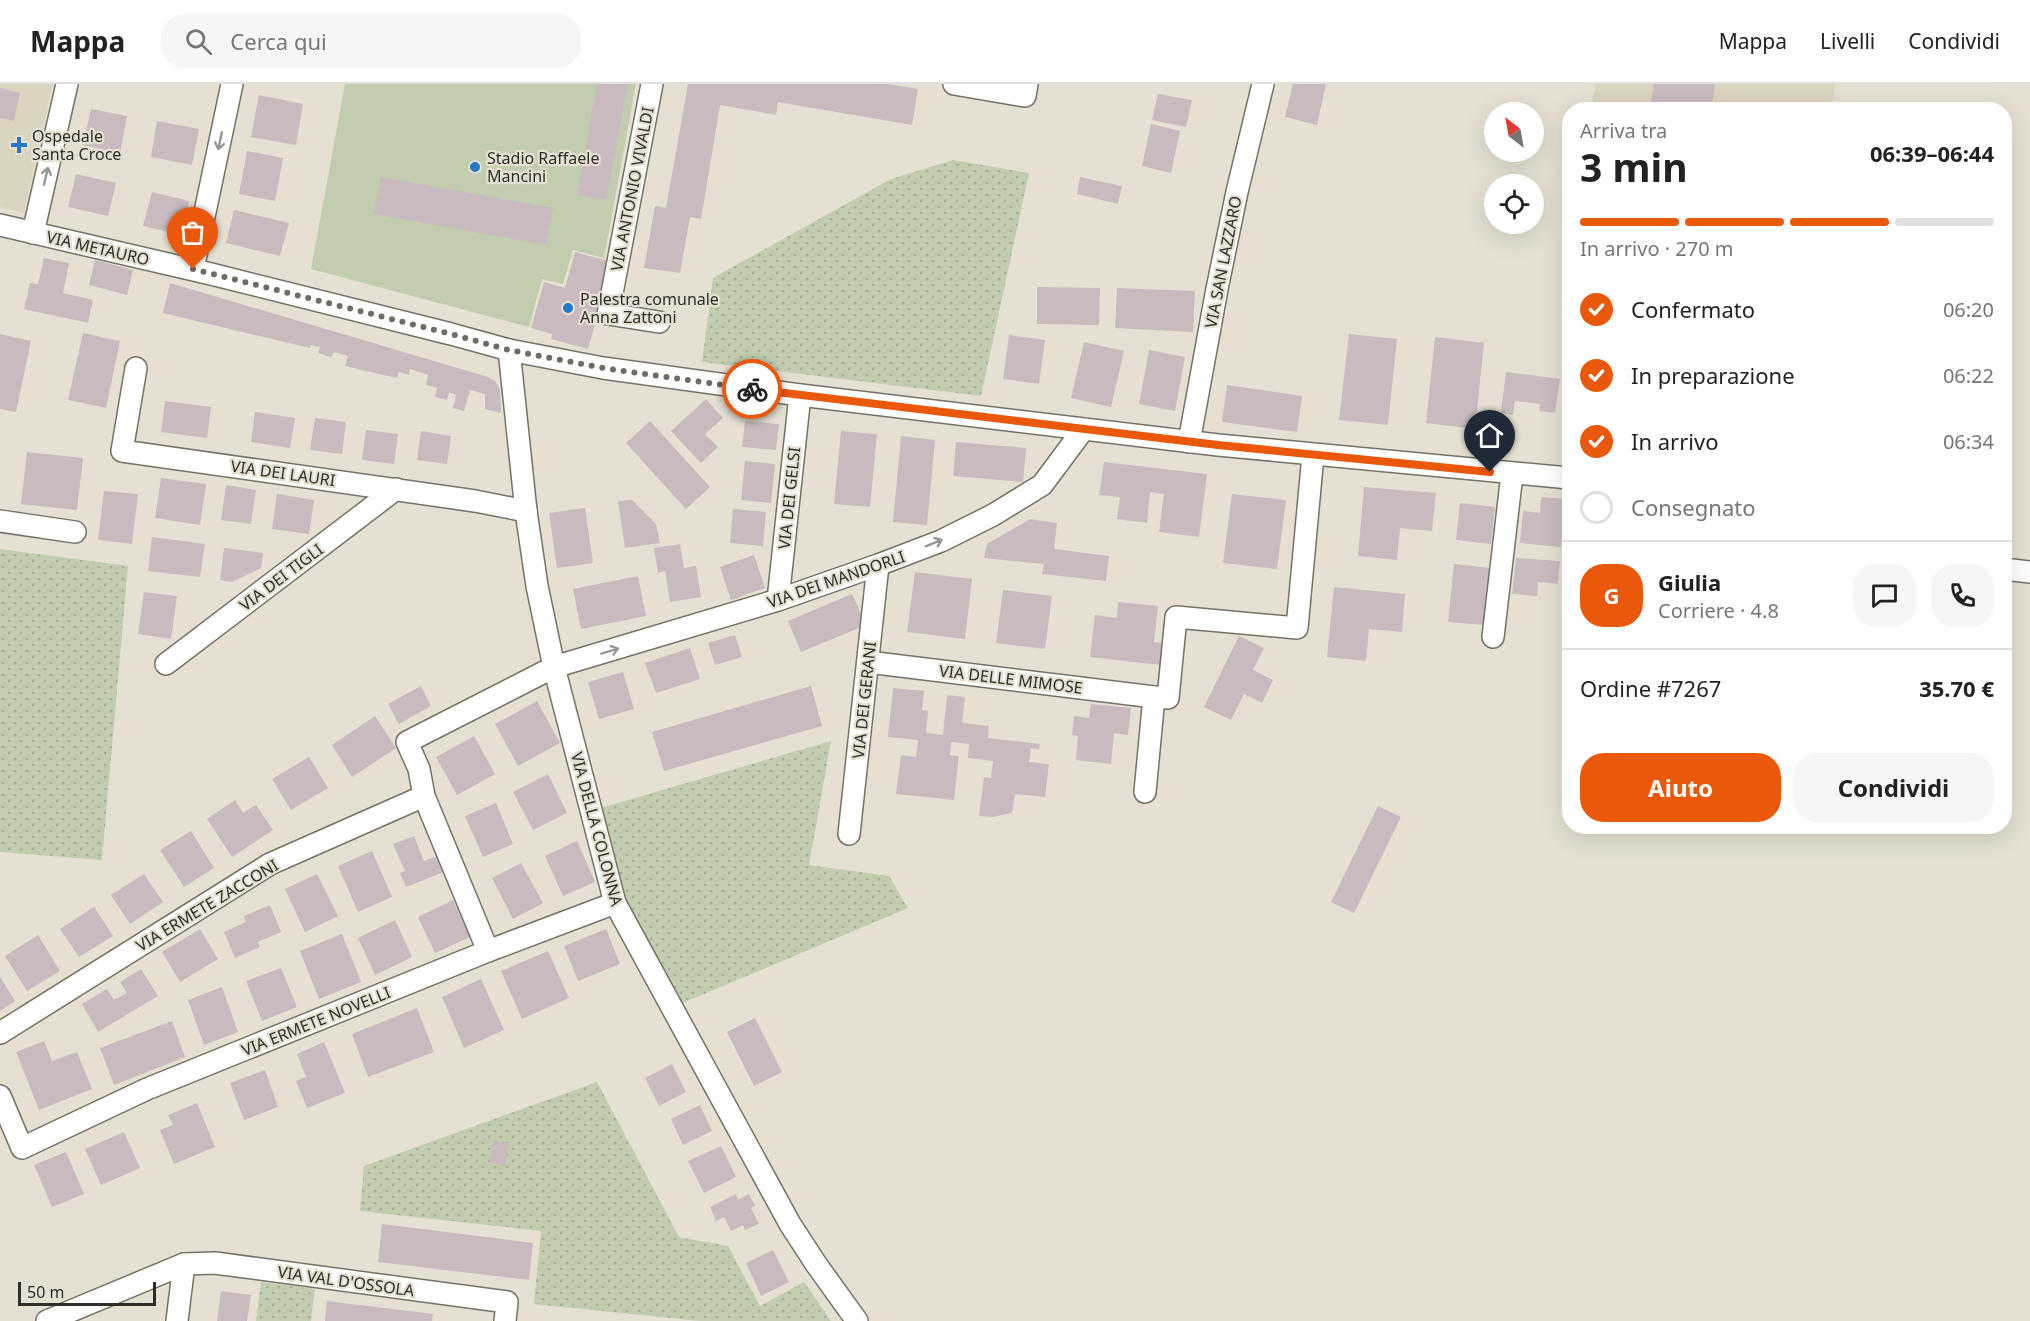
<!DOCTYPE html>
<html lang="it">
<meta charset="utf-8">
<style>
:root{--surface:#fff;--page:#f6f6f6;--text:#222;--muted:#767676;--line:#e0e0e0;--accent:#ea580c}
body{margin:0;font-family:"Noto Sans",sans-serif;background:var(--page);color:var(--text);height:100vh;display:flex;flex-direction:column;font-size:22px;white-space:nowrap}
*{box-sizing:border-box;margin:0}
p{font-size:20px;color:var(--muted)}
.icon{flex:none;width:33px;height:33px;fill:none;stroke:currentColor;stroke-width:2;stroke-linecap:round;stroke-linejoin:round}
.map{position:relative;flex:1;overflow:hidden}
.drawer{position:absolute;left:1562px;top:18px;width:450px;height:732px;display:flex;flex-direction:column;background:var(--surface);border-radius:24px;box-shadow:0 6px 24px #0002}
.drawer>*{flex:none}
.needle{width:39px;rotate:329deg}
.buttons{position:absolute;left:1484px;top:18px;display:grid;gap:12px}
.buttons a{display:grid;place-items:center;width:60px;height:60px;border-radius:50%;background:var(--surface);box-shadow:0 6px 24px #0002;font-size:30px}
.scale{position:absolute;left:18px;bottom:15px;width:138px;box-sizing:border-box;padding-left:6px;border:3px solid #302e28;border-top:0;font-size:16px;line-height:21px;white-space:nowrap;color:#302e28;-webkit-text-stroke:4px #e5e0d2;paint-order:stroke}
.pin{position:absolute;display:grid;place-items:center;width:51px;height:51px;color:#fff;margin:-62px -26px;border-radius:50% 50% 50% 0;rotate:-45deg;box-shadow:0 0 6px #0007}
.pin .icon{rotate:45deg}
.courier{position:absolute;display:grid;place-items:center;width:60px;height:60px;margin:-30px;border:4px solid #ea580c;border-radius:50%;background:#fff;color:#222;box-shadow:0 2px 8px #0007}
.summary em{font-style:normal;font-weight:700}
.summary div{display:flex;flex-direction:column-reverse}
.summary{display:flex;align-items:center;justify-content:space-between;height:102px;padding:0 18px}
h1{font-size:39px;font-weight:700;line-height:45px}
.bar{display:grid;grid-template-columns:repeat(4,1fr);gap:9px 6px;align-content:center;height:72px;padding:0 18px}
.bar i{height:8px;border-radius:4px;background:var(--line)}
.bar .active{background:var(--accent)}
.bar p{grid-column:span 4}
.line{display:flex;align-items:center;gap:15px;padding:0 18px;border-top:2px solid var(--line)}
.line div{flex:1}
.round{display:grid;place-items:center;flex:none;width:63px;height:63px;border-radius:24px;background:var(--page)}
ol{padding:0 18px;list-style:none}
li{display:flex;align-items:center;gap:18px;height:66px}
li p{margin-inline-start:auto}
li .icon{padding:6px;border-radius:50%;background:var(--accent);color:#fff;stroke-width:4}
li:last-child{color:var(--muted)}
li i{width:33px;height:33px;border:3px solid var(--line);border-radius:50%}
.cta{display:flex;gap:12px;margin-top:auto;padding:12px 18px}
.cta a{flex:1;height:69px;border-radius:24px;background:var(--accent);color:#fff;font-size:24px;font-weight:700;line-height:69px;text-align:center}
.cta a+a{background:var(--page);color:var(--text)}
header{display:flex;align-items:center;gap:36px;box-sizing:border-box;height:84px;padding:0 30px;background:var(--surface);border-bottom:2px solid var(--line)}
header strong{font-size:28px}
nav{display:flex;gap:33px;margin-inline-start:auto;font-size:21px}
.search{width:420px;height:54px;background:var(--page);display:flex;align-items:center;gap:15px;box-sizing:border-box;padding:0 21px;border-radius:24px;color:var(--muted);font-size:22px}
.map>svg:first-child{display:block}
</style>
<header>
<strong>Mappa</strong>
<div class="search"><svg class="icon" aria-label="search" viewBox="0 0 24 24"><circle cx="10" cy="10" r="6"/><path d="M15 15l6 6"/></svg>Cerca qui</div>
<nav><a>Mappa</a><a>Livelli</a><a>Condividi</a></nav>
</header>
<div class="map">
<svg width="2030" height="1237" viewBox="0 0 2030 1237">
<defs>
<pattern id="park-dots" width="8" height="8" patternUnits="userSpaceOnUse" patternTransform="scale(1.5)"><rect width="8" height="8" fill="#c1cdae"/><path d="M2 2h.1M6 6h.1" fill="none" stroke="#a6b096" stroke-width="1.8" stroke-linecap="round"/></pattern>
</defs>
<rect width="100%" height="100%" fill="#e5e0d2"/>
<g fill="#dbd4bf">
<path d="M0 0H53L24 129 0 123Z"/>
<path d="M1596 0H1835L1832 25 1590 26Z"/>
</g>
<g fill="url(#park-dots)">
<path d="M953 76 1029 89 981 312 702 278 713 194 891 95Z"/>
<path d="M0 465 128 482 102 776 0 768Z"/>
<path d="M831 657 809 781 889 792 908 824 680 920 620 817 597 725Z"/>
<path d="M597 998 679 1153 728 1162 760 1222 804 1198 831 1237H700L534 1220 541 1147 360 1127 364 1082Z"/>
<path d="M261 1198 315 1205 311 1237H256Z"/>
</g>
<path fill="#c1cdae" d="M345 0H636L604 174 573 166 563 200 542 195 529 243 311 185Z"/>
<g fill="#c9bac0">
<path d="M597 0H628L606 116 577 111Z"/>
<path d="M688 0H887L918 5 912 41 778 18 776 31 720 21 701 135 690 133 680 189 644 184 655 122 666 124Z"/>
<path d="M1293 0H1326L1317 41 1285 33Z"/>
<path d="M1654 0H1715L1711 26H1650Z"/>
<path d="M0 4 20 9 14 37 0 34Z"/>
<path d="M1158 10 1192 16 1186 43 1152 36Z"/>
<path d="M259 11 303 20 296 61 251 53Z"/>
<path d="M91 25 127 32 120 69 83 61Z"/>
<path d="M157 37 199 45 192 81 151 73Z"/>
<path d="M1151 40 1180 47 1171 89 1142 82Z"/>
<path d="M247 67 283 74 275 117 239 110Z"/>
<path d="M76 90 116 99 108 132 68 123Z"/>
<path d="M381 93 553 124 546 161 374 130Z"/>
<path d="M1080 93 1122 102 1118 120 1077 110Z"/>
<path d="M152 108 189 117 181 151 143 142Z"/>
<path d="M234 126 289 139 280 172 226 159Z"/>
<path d="M575 168 612 178 588 265 551 255 552 250 531 244 544 198 565 204Z"/>
<path d="M44 174 69 179 63 209 93 216 88 239 24 225 30 199 38 200Z"/>
<path d="M95 176 133 186 127 211 89 201Z"/>
<path d="M170 199 488 293 496 298 500 306 501 329 485 325V310L470 306 464 327 453 324 456 311 449 308 447 316 435 313 437 304 426 301 428 291 410 285 409 291 399 288 397 294 345 282 348 272 334 268 331 273 318 269 320 263 310 261V264L163 229Z"/>
<path d="M1037 203 1100 204 1099 241 1037 240Z"/>
<path d="M1117 204 1195 207 1193 248 1115 244Z"/>
<path d="M83 249 120 257 106 324 68 316Z"/>
<path d="M0 250 31 257 16 328 0 325Z"/>
<path d="M1349 250 1397 255 1388 341 1339 336Z"/>
<path d="M1009 251 1045 256 1039 300 1003 295Z"/>
<path d="M1435 253 1484 259 1475 345 1426 339Z"/>
<path d="M1084 258 1124 267 1111 323 1071 314Z"/>
<path d="M1149 266 1185 273 1175 327 1139 320Z"/>
<path d="M1506 288 1560 295 1555 329 1539 327 1540 320 1515 317 1513 331 1501 329Z"/>
<path d="M1227 301 1302 312 1297 348 1222 338Z"/>
<path d="M706 315 723 334 705 350 718 363 701 379 671 347Z"/>
<path d="M165 317 211 323 207 354 161 348Z"/>
<path d="M255 328 295 334 290 364 251 358Z"/>
<path d="M315 334 346 338 342 370 310 366Z"/>
<path d="M650 337 710 403 686 425 626 359Z"/>
<path d="M745 337 779 340 776 366 742 363Z"/>
<path d="M366 346 398 350 394 380 362 376Z"/>
<path d="M421 347 451 352 447 380 417 376Z"/>
<path d="M841 347 877 350 870 423 834 420Z"/>
<path d="M901 352 935 356 927 441 893 438Z"/>
<path d="M956 358 1026 364 1023 398 953 392Z"/>
<path d="M27 368 83 374 77 426 21 420Z"/>
<path d="M745 377 775 380 771 419 741 416Z"/>
<path d="M1104 378 1207 390 1199 453 1159 448 1164 410 1150 408 1147 439 1117 435 1120 413 1099 411Z"/>
<path d="M161 394 206 400 200 441 155 434Z"/>
<path d="M226 401 256 406 251 440 221 436Z"/>
<path d="M1364 403 1436 409 1432 447 1400 444 1397 476 1358 472Z"/>
<path d="M104 407 138 410 132 460 98 456Z"/>
<path d="M277 410 314 416 309 450 272 445Z"/>
<path d="M1232 410 1286 416 1277 485 1223 479Z"/>
<path d="M1541 413 1565 415 1561 463 1520 459 1523 427 1540 429Z"/>
<path d="M632 416 656 440 660 459 625 464 618 417Z"/>
<path d="M1460 419 1495 423 1491 460 1456 456Z"/>
<path d="M585 424 593 479 557 484 549 429Z"/>
<path d="M733 425 766 428 763 462 730 459Z"/>
<path d="M1030 435 1057 439 1054 465 1109 472 1106 497 1042 490 1044 480 984 474 987 460Z"/>
<path d="M152 453 205 460 200 493 148 487Z"/>
<path d="M680 460 684 484 696 482 701 513 670 518 665 487 658 489 654 464Z"/>
<path d="M224 464 263 469 261 484 232 498 220 496Z"/>
<path d="M754 471 765 504 731 516 720 483Z"/>
<path d="M1516 474 1560 477 1558 500 1538 498 1537 512 1512 510Z"/>
<path d="M1454 480 1490 484 1484 541 1448 538Z"/>
<path d="M915 488 972 495 965 555 907 548Z"/>
<path d="M638 492 646 532 581 545 573 505Z"/>
<path d="M1334 503 1405 510 1402 548 1369 545 1366 577 1327 573Z"/>
<path d="M1003 506 1052 512 1045 565 996 559Z"/>
<path d="M144 508 177 512 171 555 138 550Z"/>
<path d="M852 510 866 541 801 568 788 537Z"/>
<path d="M1118 518 1158 522 1154 558 1162 559 1160 581 1090 573 1095 531 1117 534Z"/>
<path d="M735 551 742 573 715 581 708 559Z"/>
<path d="M1239 552 1264 564 1253 586 1273 596 1262 619 1244 610 1231 636 1204 623Z"/>
<path d="M690 564 700 595 656 609 645 579Z"/>
<path d="M623 588 634 625 599 635 588 598Z"/>
<path d="M421 602 431 622 399 640 388 620Z"/>
<path d="M811 602 822 642 664 687 652 648Z"/>
<path d="M893 604 924 607 922 626 928 627 926 649 943 651 947 611 965 613 962 639 989 642 988 654 1040 660 1039 665 1031 664 1029 678 1049 680 1045 713 1015 710 1012 729 993 733 979 732 984 693 991 694 993 677 968 674 969 660 951 658 950 671 959 672 954 716 896 710 901 671 916 673 918 656 888 653Z"/>
<path d="M537 617 560 659 518 682 495 640Z"/>
<path d="M1091 620 1131 624 1128 651 1114 649 1111 680 1076 676 1078 652 1072 651 1074 632 1089 634Z"/>
<path d="M375 632 396 664 352 693 332 661Z"/>
<path d="M474 652 495 690 457 711 436 673Z"/>
<path d="M309 673 328 704 291 726 272 695Z"/>
<path d="M548 690 567 729 533 746 513 708Z"/>
<path d="M235 716 243 729 256 721 273 746 232 773 207 735Z"/>
<path d="M496 719 513 760 483 773 465 732Z"/>
<path d="M1378 722 1401 733 1354 829 1331 818Z"/>
<path d="M191 747 214 784 184 803 160 766Z"/>
<path d="M414 752 424 777 437 772 444 788 406 803 400 789 405 787 393 760Z"/>
<path d="M577 757 595 798 563 812 545 772Z"/>
<path d="M372 767 392 813 358 828 338 782Z"/>
<path d="M521 779 543 819 513 835 492 794Z"/>
<path d="M144 790 163 818 130 840 111 811Z"/>
<path d="M317 790 338 832 305 848 285 805Z"/>
<path d="M453 816 470 853 435 869 418 833Z"/>
<path d="M270 821 281 848 258 858 260 863 235 874 224 848 246 838 244 832Z"/>
<path d="M94 823 113 852 79 873 60 845Z"/>
<path d="M395 836 412 873 375 891 358 854Z"/>
<path d="M200 845 218 875 180 898 162 868Z"/>
<path d="M606 845 620 880 578 897 564 862Z"/>
<path d="M342 850 361 898 319 915 300 867Z"/>
<path d="M38 851 60 887 27 907 5 872Z"/>
<path d="M548 867 569 914 522 935 501 887Z"/>
<path d="M281 884 297 923 262 937 246 897Z"/>
<path d="M141 885 158 912 98 948 82 920 107 905 114 916 127 909 120 898Z"/>
<path d="M0 893 15 917 0 927Z"/>
<path d="M481 895 504 946 464 964 442 913Z"/>
<path d="M222 903 238 948 204 961 188 916Z"/>
<path d="M417 924 434 968 368 993 352 950Z"/>
<path d="M755 934 782 988 754 1002 727 948Z"/>
<path d="M172 937 185 973 114 1001 100 964Z"/>
<path d="M44 957 52 977 77 968 92 1005 39 1026 16 968Z"/>
<path d="M324 958 345 1009 307 1024 296 997 306 993 297 970Z"/>
<path d="M672 980 686 1008 659 1022 645 994Z"/>
<path d="M265 986 278 1023 244 1036 230 999Z"/>
<path d="M197 1019 215 1063 174 1080 160 1046 173 1041 168 1031Z"/>
<path d="M700 1021 712 1047 683 1061 671 1035Z"/>
<path d="M124 1048 140 1084 101 1101 85 1065Z"/>
<path d="M493 1056 509 1059 505 1082 489 1079Z"/>
<path d="M721 1062 736 1093 704 1109 688 1077Z"/>
<path d="M66 1068 84 1110 52 1123 34 1081Z"/>
<path d="M736 1110 738 1116 749 1110 755 1122 751 1124 759 1140 745 1146 743 1141 731 1147 724 1133 716 1137 710 1123Z"/>
<path d="M382 1140 533 1159 529 1196 378 1178Z"/>
<path d="M773 1166 789 1198 761 1212 746 1179Z"/>
<path d="M221 1207 251 1211 247 1237H217Z"/>
<path d="M327 1217 433 1230 432 1237H325Z"/>
</g>
<g fill="none" stroke-linecap="round" stroke-linejoin="round">
<g stroke="#767165" stroke-width="24">
<g id="minor">
<path d="M652 0 608 230 659 238"/>
<path d="M954 0 1025 12 1027 0"/>
<path d="M0 141 211 190 451 250 509 266 603 284 800 311 1218 361 1569 394"/>
<path d="M33 149 67 0"/>
<path d="M193 185 232 0"/>
<path d="M509 266 526 427 537 502 554 583 615 819 790 1140 816 1180 857 1237"/>
<path d="M136 284 122 367 475 417 526 427"/>
<path d="M1189 358 1217 205 1237 108 1263 0"/>
<path d="M0 437 75 448"/>
<path d="M2004 485 2030 488"/>
<path d="M778 516 800 311"/>
<path d="M1493 553 1512 390"/>
<path d="M868 578 1154 613"/>
<path d="M166 580 396 405"/>
<path d="M1145 708 1154 613 1168 614 1176 533 1297 544 1313 371"/>
<path d="M849 750 878 481"/>
<path d="M488 867 424 712 419 685 407 658 554 583 778 516 878 481 941 457 993 431 1042 401 1083 346"/>
<path d="M0 949 270 780 424 712"/>
<path d="M0 1012 22 1064 147 1005 488 867 615 819"/>
<path d="M47 1237 184 1180 215 1179 507 1218 505 1237"/>
<path d="M177 1237 184 1180"/>
</g>
</g>
<use href="#minor" stroke="#fff" stroke-width="21"/>
</g>
<defs><path id="oneway-shaft" d="M-6 0H5M1.5-3L5.5 0L1.5 3" fill="none" stroke-width="1.6" stroke-linecap="round" stroke-linejoin="round" transform="scale(1.5)"/></defs>
<g stroke="#989694">
<use href="#oneway-shaft" transform="translate(220 57) rotate(102)"/>
<use href="#oneway-shaft" transform="translate(46 92) rotate(-77)"/>
<use href="#oneway-shaft" transform="translate(934 459) rotate(-22)"/>
<use href="#oneway-shaft" transform="translate(610 567) rotate(-17)"/>
</g>
<g fill="none" stroke-linecap="round" stroke-linejoin="round">
<path stroke="#6f6c64" stroke-width="6" stroke-dasharray="0 10.8" d="M193 185 451 250 509 266 603 284 752 305"/>
<path stroke="#ea580c" stroke-width="8" d="M752 305 1218 361 1490 388"/>
</g>
<g fill="#247ac8" stroke="#e5e0d2" stroke-width="2">
<path d="M16 52h6v6h6v6h-6v6h-6v-6h-6v-6h6z"/>
<circle cx="475" cy="83" r="6"/>
<circle cx="568" cy="224" r="6"/>
</g>
<g text-anchor="middle" stroke-width="4.5" stroke-linejoin="round" paint-order="stroke">
<g font-size="16" fill="#302e28" stroke="#e5e0d2" text-anchor="start">
<text x="32" y="58">Ospedale<tspan x="32" dy="18">Santa Croce</tspan></text>
<text x="487" y="80">Stadio Raffaele<tspan x="487" dy="18">Mancini</tspan></text>
<text x="580" y="221">Palestra comunale<tspan x="580" dy="18">Anna Zattoni</tspan></text>
</g>
<g font-size="16" fill="#302e28" stroke="#e5e0d2">
<text transform="translate(632 105) rotate(-79)" y="6">VIA ANTONIO VIVALDI</text>
<text transform="translate(98 164) rotate(13)" y="6">VIA METAURO</text>
<text transform="translate(1223 178) rotate(-79)" y="6">VIA SAN LAZZARO</text>
<text transform="translate(283 389) rotate(8)" y="6">VIA DEI LAURI</text>
<text transform="translate(789 414) rotate(-84)" y="6">VIA DEI GELSI</text>
<text transform="translate(281 493) rotate(-37)" y="6">VIA DEI TIGLI</text>
<text transform="translate(836 495) rotate(-19)" y="6">VIA DEI MANDORLI</text>
<text transform="translate(1011 595) rotate(7)" y="6">VIA DELLE MIMOSE</text>
<text transform="translate(864 616) rotate(-84)" y="6">VIA DEI GERANI</text>
<text transform="translate(597 745) rotate(75)" y="6">VIA DELLA COLONNA</text>
<text transform="translate(207 821) rotate(-31)" y="6">VIA ERMETE ZACCONI</text>
<text transform="translate(316 937) rotate(-22)" y="6">VIA ERMETE NOVELLI</text>
<text transform="translate(346 1197) rotate(8)" y="6">VIA VAL D'OSSOLA</text>
</g>
</g>
</svg>
<div class="buttons">
<a><svg class="needle" viewBox="-14 -14 28 28"><path d="M0-13l5 13h-10z" fill="#e53935"/><path d="M0 13l5-13h-10z" fill="#767676"/></svg></a>
<a><svg class="icon" aria-label="locate" viewBox="0 0 24 24"><circle cx="12" cy="12" r="6"/><path d="M12 2v4M12 18v4M2 12h4M18 12h4"/></svg></a>
</div>
<div class="scale">50 m</div>
<div class="pin" style="left:193px;top:185px;background:#ea580c"><svg class="icon" aria-label="bag" viewBox="0 0 24 24"><path d="M5 8h14l-1 12H6zM9 8a3 3 0 0 1 6 0"/></svg></div>
<div class="pin" style="left:1490px;top:388px;background:#1f2937"><svg class="icon" aria-label="home" viewBox="0 0 24 24"><path d="M3 11l9-7 9 7M6 9v11h12V9"/></svg></div>
<div class="courier" style="left:752px;top:305px"><svg class="icon" aria-label="bike" viewBox="0 0 24 24"><circle cx="6" cy="16" r="4"/><circle cx="18" cy="16" r="4"/><path d="M6 16l4-8h5l3 8M10 8l3 8H6M13 5h3"/></svg></div>
<section class="drawer">
<div class="summary"><div><h1>3 min</h1><p>Arriva tra</p></div><em>06:39–06:44</em></div>
<div class="bar"><i class="active"></i><i class="active"></i><i class="active"></i><i></i><p>In arrivo · 270 m</p></div>
<ol>
<li><svg class="icon" aria-label="check" viewBox="0 0 24 24"><path d="M5 12l5 5 9-10"/></svg>Confermato<p>06:20</p></li>
<li><svg class="icon" aria-label="check" viewBox="0 0 24 24"><path d="M5 12l5 5 9-10"/></svg>In preparazione<p>06:22</p></li>
<li><svg class="icon" aria-label="check" viewBox="0 0 24 24"><path d="M5 12l5 5 9-10"/></svg>In arrivo<p>06:34</p></li>
<li><i></i>Consegnato</li>
</ol>
<div class="line" style="height:108px"><b class="round" style="background:var(--accent);color:#fff">G</b><div><b>Giulia</b><p>Corriere · 4.8</p></div><a class="round"><svg class="icon" aria-label="chat" viewBox="0 0 24 24"><path d="M4 5h16v11H9l-5 4z"/></svg></a><a class="round"><svg class="icon" aria-label="phone" viewBox="0 0 24 24"><path d="M5 4h4l2 5-3 2q2 4 5 5l2-3 5 2v4C11 20 4 13 5 4z"/></svg></a></div>
<div class="line" style="height:78px"><div>Ordine #7267</div><b>35.70 €</b></div>
<div class="cta"><a>Aiuto</a><a>Condividi</a></div>
</section>
</div>
